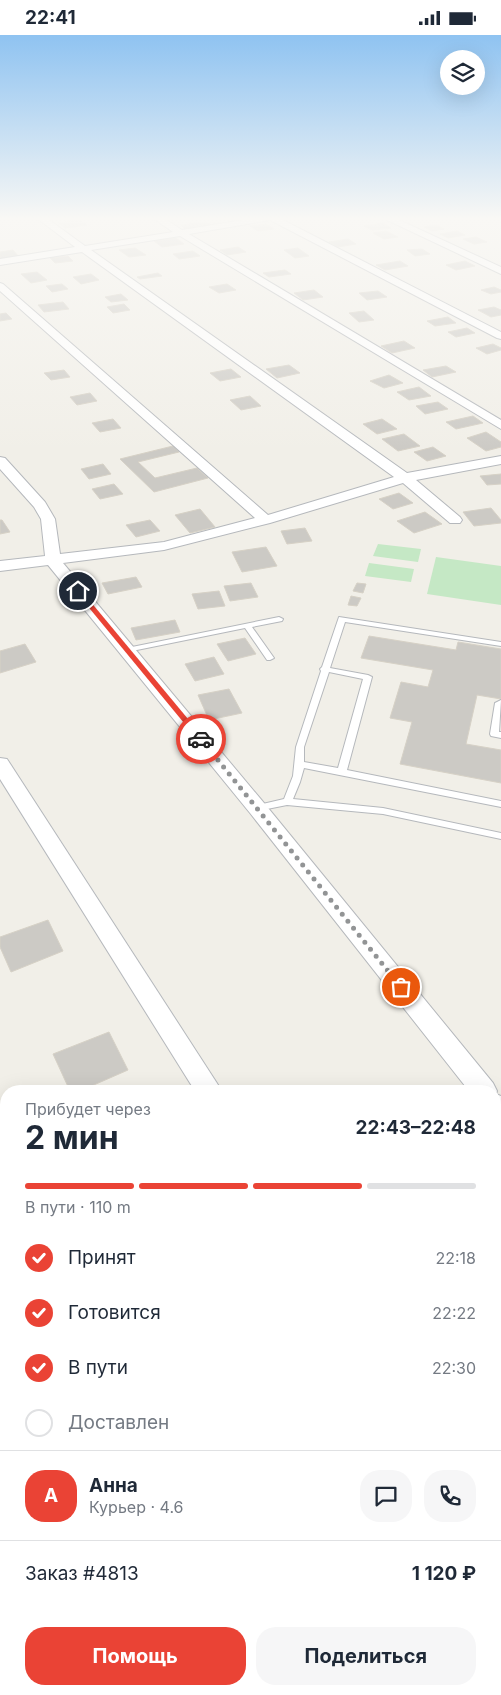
<!DOCTYPE html>
<html lang="ru">
<meta charset="utf-8">
<style>
:root{--surface:#fff;--page:#f6f6f7;--text:#1f2937;--muted:#747a83;--line:#e0e1e3;--accent:#ea4335}
body{margin:0;font-family:Inter,sans-serif;background:var(--page);color:var(--text);height:100vh;display:flex;flex-direction:column;font-size:19px;white-space:nowrap}
*{box-sizing:border-box;margin:0}
p{font-size:16px;color:var(--muted)}
.icon{flex:none;width:28px;height:28px;fill:none;stroke:currentColor;stroke-width:2;stroke-linecap:round;stroke-linejoin:round}
.map{position:relative;flex:1;overflow:hidden}
.side{position:absolute;left:0px;top:1050px;width:501px;height:610px;display:flex;flex-direction:column;background:var(--surface);border-radius:20px 20px 0 0;box-shadow:0 5px 20px #0002}
.side>*{flex:none}
.buttons{position:absolute;left:440px;top:15px;display:grid;gap:10px}
.buttons a{display:grid;place-items:center;width:45px;height:45px;border-radius:50%;background:var(--surface);box-shadow:0 5px 20px #0002;font-size:25px}
.pin{position:absolute;display:grid;place-items:center;width:42px;height:42px;color:#fff;margin:-21px;border:2px solid #fff;border-radius:50%;box-shadow:0 1px 5px #0007}
.courier{position:absolute;display:grid;place-items:center;width:50px;height:50px;margin:-25px;border:4px solid #ea4335;border-radius:50%;background:#fff;color:#222;box-shadow:0 1px 6px #0007}
.headline em{font-style:normal;font-weight:700}
.headline div{display:flex;flex-direction:column-reverse}
.headline{display:flex;align-items:center;justify-content:space-between;height:85px;padding:0 25px}
h1{font-size:32px;font-weight:700;line-height:38px}
.bar{display:grid;grid-template-columns:repeat(4,1fr);gap:8px 5px;align-content:center;height:60px;padding:0 25px}
.bar i{height:6px;border-radius:4px;background:var(--line)}
.bar .current{background:var(--accent)}
.bar p{grid-column:span 4}
.line{display:flex;align-items:center;gap:12px;padding:0 25px;border-top:1px solid var(--line)}
.line div{flex:1}
.round{display:grid;place-items:center;flex:none;width:52px;height:52px;border-radius:20px;background:var(--page)}
ol{padding:0 25px;list-style:none}
li{display:flex;align-items:center;gap:15px;height:55px}
li p{margin-inline-start:auto}
li .icon{padding:5px;border-radius:50%;background:var(--accent);color:#fff;stroke-width:4}
li:last-child{color:var(--muted)}
li i{width:28px;height:28px;border:2px solid var(--line);border-radius:50%}
.primary-button{display:flex;gap:10px;margin-top:auto;padding:10px 25px}
.primary-button a{flex:1;height:58px;border-radius:20px;background:var(--accent);color:#fff;font-size:20px;font-weight:700;line-height:58px;text-align:center}
.primary-button a+a{background:var(--page);color:var(--text)}
.status{display:flex;justify-content:space-between;align-items:center;height:35px;padding:0 25px;background:var(--surface);direction:ltr}
.status svg{height:14px;fill:currentColor}
.map>svg:first-child{display:block}
</style>
<div class="status"><b>22:41</b><svg viewBox="0 0 49 12"><path d="M0 12V9h3v3zM5 12V6h3v6zM10 12V3h3v9zM15 12V0h3v12zM26 1h20v11H26zM47 4h2v5h-2z"/></svg></div>
<div class="map">
<svg width="501" height="1660" viewBox="0 0 501 1660">
<rect width="100%" height="100%" fill="#f1efe8"/>
<g fill="#c5e8c5">
<path d="M378 509 421 514 418 527 373 521Z"/>
<path d="M436 522 501 531V570L427 559Z"/>
<path d="M369 528 414 534 411 547 365 541Z"/>
</g>
<g fill="#cccac5" stroke="#d6d1c6">
<path d="M80 184 87 190 65 193 59 188Z"/>
<path d="M206 187 211 190 185 194 181 190Z"/>
<path d="M383 188 391 193 372 195 364 191Z"/>
<path d="M266 189 274 194 258 196 250 191Z"/>
<path d="M436 190 444 194 432 196 424 192Z"/>
<path d="M386 196 398 202 384 204 373 198Z"/>
<path d="M457 196 465 200 448 203 440 199Z"/>
<path d="M476 202 487 207 474 209 463 204Z"/>
<path d="M176 203 184 209 162 212 154 206Z"/>
<path d="M348 204 356 209 338 212 329 207Z"/>
<path d="M238 212 246 217 227 220 220 215Z"/>
<path d="M135 213 146 220 129 222 119 215Z"/>
<path d="M298 213 309 221 295 223 284 215Z"/>
<path d="M422 214 430 219 415 221 407 215Z"/>
<path d="M13 215 19 222 0 224V217Z"/>
<path d="M193 216 200 221 179 224 173 219Z"/>
<path d="M68 221 73 226 55 228 50 223Z"/>
<path d="M400 226 408 231 385 235 376 230Z"/>
<path d="M465 226 475 231 456 235 446 230Z"/>
<path d="M285 235 291 239 269 242 263 238Z"/>
<path d="M37 237 47 245 31 248 21 239Z"/>
<path d="M158 238 162 241 140 244 137 242Z"/>
<path d="M91 239 99 245 81 249 73 242Z"/>
<path d="M62 249 68 254 52 257 46 251Z"/>
<path d="M227 249 236 255 219 258 209 252Z"/>
<path d="M494 252 501 255V257L491 259 481 255Z"/>
<path d="M314 255 323 262 303 265 294 258Z"/>
<path d="M378 256 387 262 367 265 359 258Z"/>
<path d="M121 259 128 265 111 267 105 262Z"/>
<path d="M63 267 69 274 44 277 38 270Z"/>
<path d="M124 269 130 275 113 278 107 272Z"/>
<path d="M494 272 501 275V280L491 282 478 275Z"/>
<path d="M364 276 374 285 359 287 349 278Z"/>
<path d="M6 278 12 284 0 286V279Z"/>
<path d="M448 282 456 288 435 291 427 286Z"/>
<path d="M467 293 475 298 456 302 448 297Z"/>
<path d="M404 306 415 313 392 318 381 311Z"/>
<path d="M493 309 501 313V315L487 319 476 313Z"/>
<path d="M289 330 300 338 277 343 266 334Z"/>
<path d="M446 331 456 337 432 342 423 335Z"/>
<path d="M231 334 241 342 220 346 210 338Z"/>
<path d="M64 335 70 342 51 345 44 338Z"/>
<path d="M389 340 403 348 384 353 370 346Z"/>
<path d="M419 352 431 361 409 365 397 357Z"/>
<path d="M90 358 97 366 77 370 70 362Z"/>
<path d="M250 361 261 371 241 375 230 365Z"/>
<path d="M438 367 448 374 425 379 416 371Z"/>
<path d="M473 381 483 388 456 394 446 387Z"/>
<path d="M113 384 121 393 100 397 92 388Z"/>
<path d="M382 384 397 394 377 399 363 389Z"/>
<path d="M486 397 501 407V412L486 416 467 403Z"/>
<path d="M404 399 420 411 398 416 382 404Z"/>
<path d="M173 411 179 417 138 427 155 443 197 433 208 443 154 457 120 424Z"/>
<path d="M433 412 446 421 427 426 414 417Z"/>
<path d="M103 429 111 439 89 444 81 434Z"/>
<path d="M501 439V449L487 450 480 441Z"/>
<path d="M114 449 123 459 100 464 92 454Z"/>
<path d="M399 458 413 468 393 474 379 464Z"/>
<path d="M491 473 501 485V488L474 491 463 477Z"/>
<path d="M200 474 215 492 190 498 175 480Z"/>
<path d="M425 477 442 489 414 498 397 486Z"/>
<path d="M0 485H2L10 497 0 499Z"/>
<path d="M150 485 160 496 136 502 126 490Z"/>
<path d="M305 493 312 506 287 509 281 496Z"/>
<path d="M266 512 277 531 242 537 232 517Z"/>
<path d="M136 542 142 552 108 559 102 548Z"/>
<path d="M251 548 258 562 230 566 224 551Z"/>
<path d="M357 548 366 549 363 558 353 556Z"/>
<path d="M219 556 225 571 198 574 192 559Z"/>
<path d="M351 561 361 563 357 571 348 570Z"/>
<path d="M175 585 180 597 136 605 131 593Z"/>
<path d="M369 601 456 615 458 607 501 614V664L477 660 466 709 501 715V748L400 729 412 687 390 683 401 647 428 652 433 635 361 623Z"/>
<path d="M245 603 256 619 228 626 217 609Z"/>
<path d="M25 609 36 627 0 638V616Z"/>
<path d="M214 622 224 639 195 646 185 629Z"/>
<path d="M229 654 242 678 209 685 198 660Z"/>
<path d="M48 885 63 916 11 937 0 912V902Z"/>
<path d="M109 997 128 1035 80 1056H70L53 1019Z"/>
<path d="M498 1159 501 1162V1216L495 1220V1160Z"/>
<path d="M495 1376 501 1385V1462L495 1467Z"/>
<path d="M214 1654H232L234 1660H205Z"/>
</g>
<g fill="none" stroke-linecap="round" stroke-linejoin="round">
<g stroke="#b5b8bc" stroke-width="2">
<g id="lane">
<path d="M279 582 283 584 282 586 252 592 274 623 270 625H267L245 593 127 617 123 615 127 613Z"/>
<path d="M339 582 501 607V611L345 587 330 633 368 640 372 642 347 735 501 766V772L304 733 300 747 293 764 383 773 501 798V804L383 779 287 770 257 776 254 775 252 773 254 771 284 764 293 741 296 712 321 636 320 634 322 632ZM329 637 363 644 338 733 304 727V712Z"/>
<path d="M501 665 499 697H501V703L491 701 490 699 495 668Z"/>
</g>
</g>
<g stroke="#b5b8bc" stroke-width="2">
<g id="street">
<path d="M38 184H48L85 211 173 197 154 184H165L182 195 249 184H281L501 297V304L497 303 270 185 189 199 501 385V394L180 201 91 215 407 438 501 421V429L416 445 460 482 462 485 460 488H450L403 448 270 488 164 515 63 528 264 768 493 1048 497 1056 496 1059 501 1061V1089L495 1086V1056H469L250 778 48 530 0 536V526L45 521 41 484 34 472 0 434V422L5 423 45 467 55 484 60 519 164 507 255 483 0 256V248L3 249 268 480 394 442 82 217 0 230V224L75 212Z"/>
<path d="M385 184H397L501 232V239Z"/>
<path d="M0 723 7 724 222 1056H195L0 744Z"/>
<path d="M6 1355V1389L0 1392V1358Z"/>
</g>
</g>
<use href="#lane" fill="#fff" fill-rule="evenodd"/>
<use href="#street" fill="#fff" fill-rule="evenodd"/>
</g>
<linearGradient id="sky" x2="0" y2="1"><stop stop-color="#8fc3f1"/><stop offset="0.44" stop-color="#f9f8f5"/><stop offset="1" stop-color="#f9f8f5" stop-opacity="0"/></linearGradient>
<rect width="501" height="417" fill="url(#sky)"/>
<path fill="#ea4335" d="M76 554H80L203 702V705H198L76 557Z"/>
<g fill="none" stroke-linecap="round" stroke-linejoin="round">
<path stroke="#929495" stroke-width="5" stroke-dasharray="0 9" d="M201 704 401 952"/>
</g>
</svg>
<div class="buttons">
<a><svg class="icon" aria-label="layers" viewBox="0 0 24 24"><path d="M12 4l9 5-9 5-9-5zM3 14l9 5 9-5"/></svg></a>
</div>
<div class="pin" style="left:401px;top:952px;background:#ea580c"><svg class="icon" aria-label="bag" viewBox="0 0 24 24"><path d="M5 8h14l-1 12H6zM9 8a3 3 0 0 1 6 0"/></svg></div>
<div class="pin" style="left:78px;top:556px;background:#1f2937"><svg class="icon" aria-label="home" viewBox="0 0 24 24"><path d="M3 11l9-7 9 7M6 9v11h12V9"/></svg></div>
<div class="courier" style="left:201px;top:704px"><svg class="icon" aria-label="car" viewBox="0 0 24 24"><path d="M5 17H2v-5l4-1 3-4h7l3 4 3 1v5h-3M9 17h6M6 11h13"/><circle cx="7" cy="17" r="2"/><circle cx="17" cy="17" r="2"/></svg></div>
<section class="side">
<div class="headline"><div><h1>2 мин</h1><p>Прибудет через</p></div><em>22:43–22:48</em></div>
<div class="bar"><i class="current"></i><i class="current"></i><i class="current"></i><i></i><p>В пути · 110 m</p></div>
<ol>
<li><svg class="icon" aria-label="check" viewBox="0 0 24 24"><path d="M5 12l5 5 9-10"/></svg>Принят<p>22:18</p></li>
<li><svg class="icon" aria-label="check" viewBox="0 0 24 24"><path d="M5 12l5 5 9-10"/></svg>Готовится<p>22:22</p></li>
<li><svg class="icon" aria-label="check" viewBox="0 0 24 24"><path d="M5 12l5 5 9-10"/></svg>В пути<p>22:30</p></li>
<li><i></i>Доставлен</li>
</ol>
<div class="line" style="height:90px"><b class="round" style="background:var(--accent);color:#fff">А</b><div><b>Анна</b><p>Курьер · 4.6</p></div><a class="round"><svg class="icon" aria-label="chat" viewBox="0 0 24 24"><path d="M4 5h16v11H9l-5 4z"/></svg></a><a class="round"><svg class="icon" aria-label="phone" viewBox="0 0 24 24"><path d="M5 4h4l2 5-3 2q2 4 5 5l2-3 5 2v4C11 20 4 13 5 4z"/></svg></a></div>
<div class="line" style="height:65px"><div>Заказ #4813</div><b>1 120 ₽</b></div>
<div class="primary-button"><a>Помощь</a><a>Поделиться</a></div>
</section>
</div>
